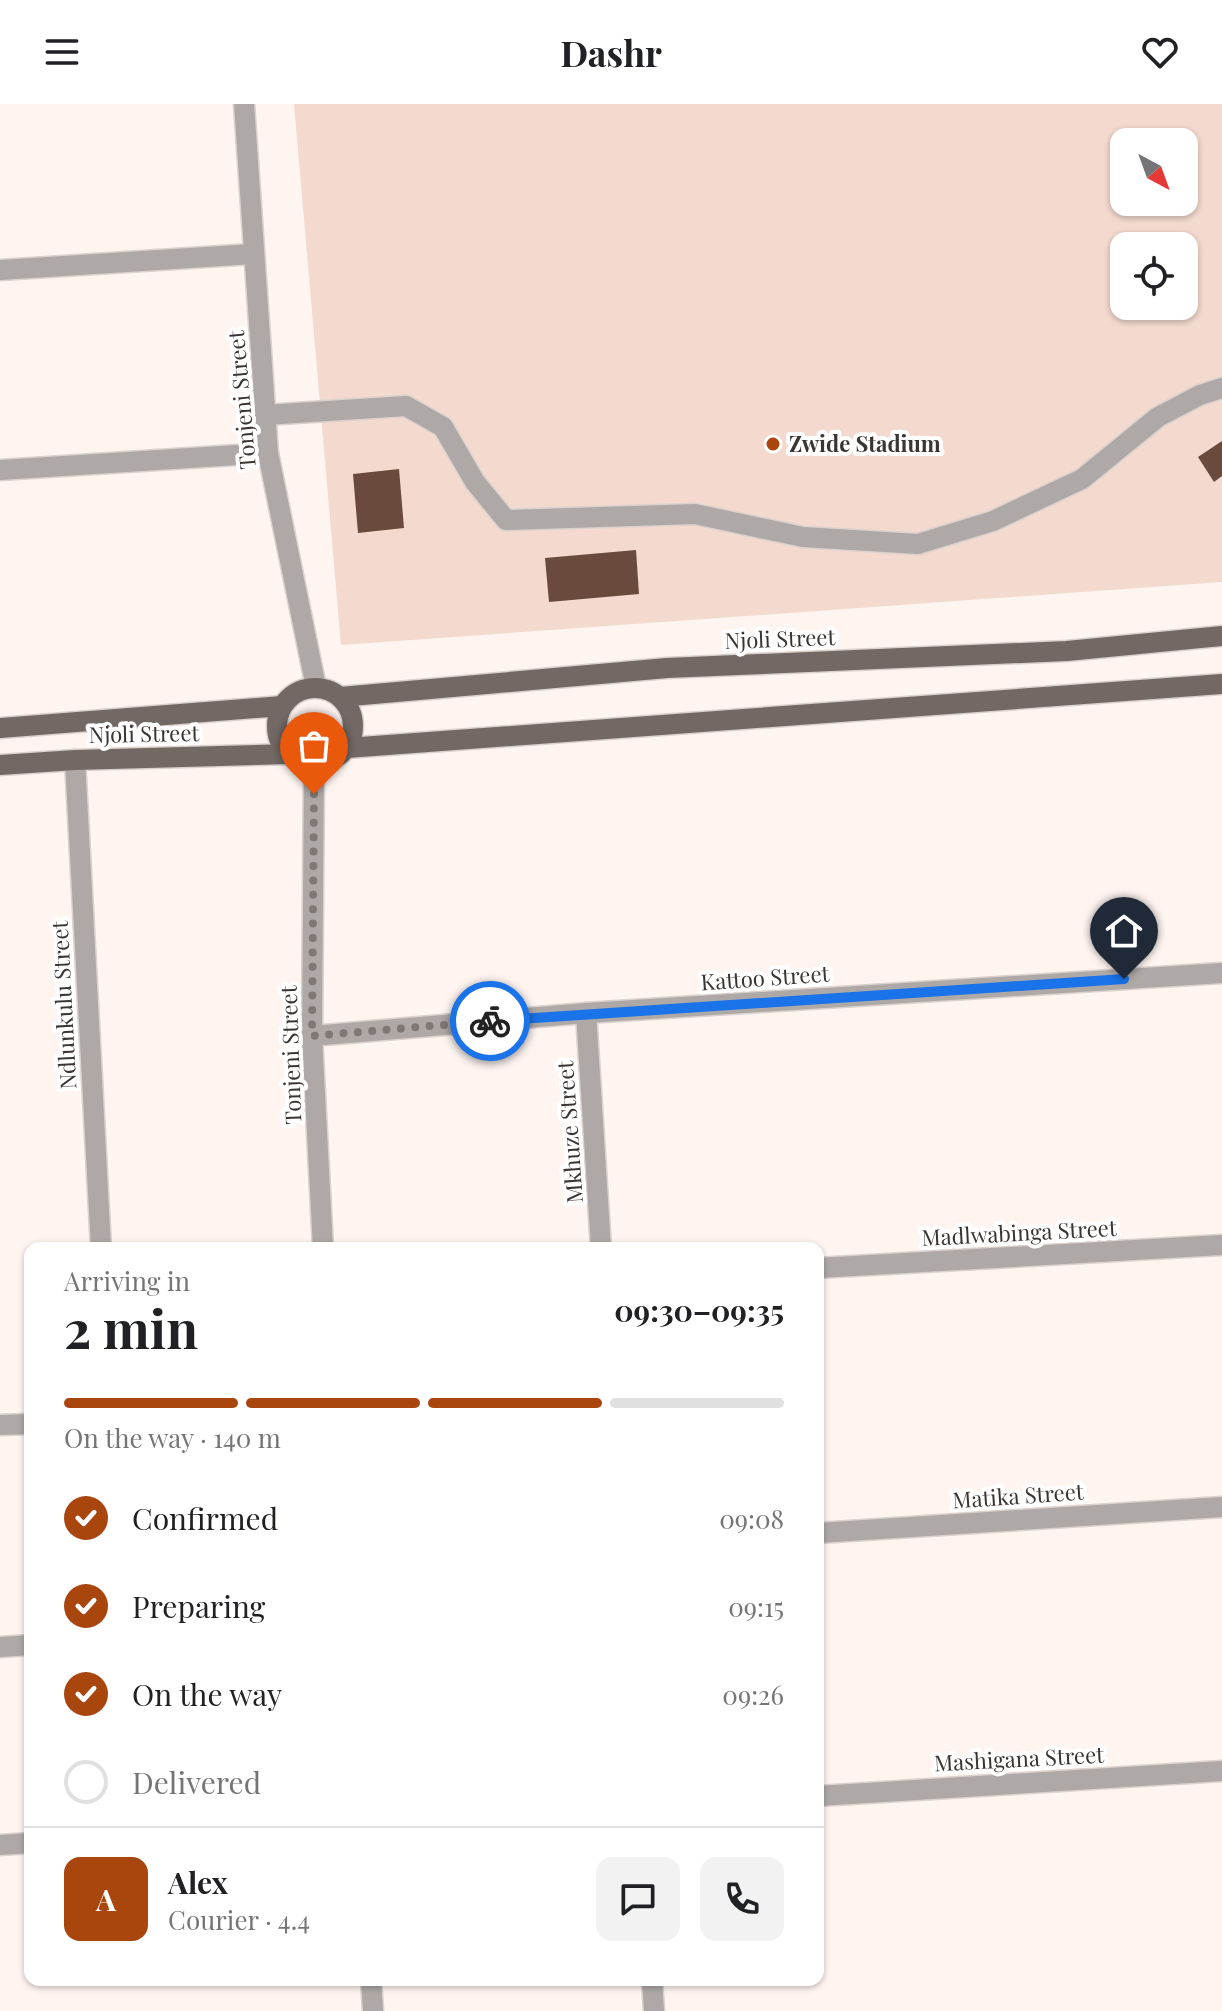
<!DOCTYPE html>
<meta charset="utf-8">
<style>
:root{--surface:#fff;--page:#f2f2f2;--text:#202124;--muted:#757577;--line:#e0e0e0;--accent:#a9460e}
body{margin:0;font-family:"Playfair Display",serif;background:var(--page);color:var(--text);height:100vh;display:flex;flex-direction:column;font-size:30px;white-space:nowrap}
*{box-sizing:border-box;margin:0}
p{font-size:26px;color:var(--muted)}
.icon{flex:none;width:44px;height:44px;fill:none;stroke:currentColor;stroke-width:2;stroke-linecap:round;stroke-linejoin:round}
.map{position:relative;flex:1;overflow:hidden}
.side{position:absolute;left:24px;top:1138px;width:800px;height:744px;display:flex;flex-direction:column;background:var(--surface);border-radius:16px;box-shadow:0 2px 6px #0004}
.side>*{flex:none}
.needle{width:52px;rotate:139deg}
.buttons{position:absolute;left:1110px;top:24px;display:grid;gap:16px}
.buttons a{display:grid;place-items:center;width:88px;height:88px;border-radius:16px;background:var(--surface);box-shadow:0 2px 6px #0004;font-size:40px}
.pin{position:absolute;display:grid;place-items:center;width:68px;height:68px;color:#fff;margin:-82px -34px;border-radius:50% 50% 50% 0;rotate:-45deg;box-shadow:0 0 8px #0007}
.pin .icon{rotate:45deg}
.courier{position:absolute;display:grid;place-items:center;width:80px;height:80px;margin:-40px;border:6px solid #1a73e8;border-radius:50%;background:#fff;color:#222;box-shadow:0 2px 10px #0007}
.overview em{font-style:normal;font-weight:700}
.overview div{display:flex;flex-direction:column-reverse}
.overview{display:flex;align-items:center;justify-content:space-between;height:136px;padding:0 40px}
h1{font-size:52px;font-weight:700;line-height:60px}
.bar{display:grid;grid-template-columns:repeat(4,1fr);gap:12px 8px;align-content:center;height:96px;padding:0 40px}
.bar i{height:10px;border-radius:6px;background:var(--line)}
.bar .selected{background:var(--accent)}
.bar p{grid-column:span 4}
.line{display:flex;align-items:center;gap:20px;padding:0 40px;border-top:2px solid var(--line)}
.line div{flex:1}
.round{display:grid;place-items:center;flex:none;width:84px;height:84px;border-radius:16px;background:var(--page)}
ol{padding:0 40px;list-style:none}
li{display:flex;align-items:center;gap:24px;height:88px}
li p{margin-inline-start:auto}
li .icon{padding:8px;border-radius:50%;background:var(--accent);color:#fff;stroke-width:4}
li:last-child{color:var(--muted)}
li i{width:44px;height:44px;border:4px solid var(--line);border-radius:50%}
header{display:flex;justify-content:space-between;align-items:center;height:104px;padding:0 40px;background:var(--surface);font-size:36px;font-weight:700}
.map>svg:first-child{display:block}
</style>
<header><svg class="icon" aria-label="menu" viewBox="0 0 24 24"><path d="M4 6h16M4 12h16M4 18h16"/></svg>Dashr<svg class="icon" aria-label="heart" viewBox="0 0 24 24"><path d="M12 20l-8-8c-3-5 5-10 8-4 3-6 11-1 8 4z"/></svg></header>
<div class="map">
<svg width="1222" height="1907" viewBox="0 0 1222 1907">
<rect width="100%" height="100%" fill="#fef4f0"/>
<path fill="#f3d9ce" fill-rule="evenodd" d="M294 0H1222V478L341 541ZM1124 38H1184V98H1124ZM1124 142H1184V202H1124Z"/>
<g fill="#6a4a3c">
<path d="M1222 337V372L1214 378 1198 353Z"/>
<path d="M399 365 404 424 358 429 353 370Z"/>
<path d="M636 446 639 490 549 498 545 454Z"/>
</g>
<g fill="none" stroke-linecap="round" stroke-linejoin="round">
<g stroke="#dbd2ce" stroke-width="23">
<g id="minor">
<path d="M244 0 268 349 316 583"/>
<path d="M0 166 253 150"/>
<path d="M265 311 406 302 443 323 475 378 506 416 695 410 803 433 918 440 993 417 1082 375 1158 313 1200 291 1222 284"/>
<path d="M0 366 268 349"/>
<path d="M75 656 101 1144"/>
<path d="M314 660 312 932 323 1144"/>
<path d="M586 909 601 1144"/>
<path d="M312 932 586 909 1222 869"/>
<path d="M818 1164 1222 1141"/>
<path d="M0 1321 30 1320"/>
<path d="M818 1429 1222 1403"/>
<path d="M0 1543 30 1541"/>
<path d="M818 1692 1222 1667"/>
<path d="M0 1741 30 1739"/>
<path d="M371 1876 373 1907"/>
<path d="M652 1876 654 1907"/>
</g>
</g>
<g stroke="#dbd2ce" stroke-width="23">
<g id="major">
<circle cx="315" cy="622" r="38"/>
<path d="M340 593 667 564 1067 547 1222 532"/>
<path d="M0 624 282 602"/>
<path d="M347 644 1222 580"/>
<path d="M0 661 75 656 290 650"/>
</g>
</g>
<use href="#minor" stroke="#aea9a6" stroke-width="20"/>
<use href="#major" stroke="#726965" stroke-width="20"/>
</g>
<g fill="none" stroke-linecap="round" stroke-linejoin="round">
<path stroke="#7f7875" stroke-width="8" stroke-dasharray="0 14.4" d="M314 690 312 932 490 917"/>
<path stroke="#1a73e8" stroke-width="10" d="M490 917 1124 875"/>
</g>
<circle fill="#a9460e" stroke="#fff" stroke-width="3" cx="773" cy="340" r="8"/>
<g text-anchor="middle" stroke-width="8" stroke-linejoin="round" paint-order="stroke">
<g font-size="22" fill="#3a3533" stroke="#fff">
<text transform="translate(242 296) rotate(-95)" y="8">Tonjeni Street</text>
<text transform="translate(780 535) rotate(-2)" y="8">Njoli Street</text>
<text transform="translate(144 630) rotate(-1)" y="8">Njoli Street</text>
<text transform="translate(765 874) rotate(-4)" y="8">Kattoo Street</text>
<text transform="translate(64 901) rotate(-93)" y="8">Ndlunkulu Street</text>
<text transform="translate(291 951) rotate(-92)" y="8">Tonjeni Street</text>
<text transform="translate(570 1028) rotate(-94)" y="8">Mkhuze Street</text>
<text transform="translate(1019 1129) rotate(-3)" y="8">Madlwabinga Street</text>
<text transform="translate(1018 1392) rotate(-4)" y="8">Matika Street</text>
<text transform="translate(1019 1655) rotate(-3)" y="8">Mashigana Street</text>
</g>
<g font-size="22" font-weight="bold" fill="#3a3533" stroke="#fff" text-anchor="start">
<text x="789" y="348">Zwide Stadium</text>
</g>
</g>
</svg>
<div class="buttons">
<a><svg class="needle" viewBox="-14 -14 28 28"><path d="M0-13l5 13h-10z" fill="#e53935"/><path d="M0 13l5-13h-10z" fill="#757577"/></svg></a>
<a><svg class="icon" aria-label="locate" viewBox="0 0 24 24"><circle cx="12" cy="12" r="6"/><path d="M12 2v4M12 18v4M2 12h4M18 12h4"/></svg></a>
</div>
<div class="pin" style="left:314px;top:690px;background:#ea580c"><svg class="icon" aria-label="bag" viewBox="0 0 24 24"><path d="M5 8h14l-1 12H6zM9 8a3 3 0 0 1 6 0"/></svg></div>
<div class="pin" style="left:1124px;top:875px;background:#1f2937"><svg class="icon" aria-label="home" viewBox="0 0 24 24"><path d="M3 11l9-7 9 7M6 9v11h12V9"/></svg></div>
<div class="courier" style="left:490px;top:917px"><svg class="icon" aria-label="bike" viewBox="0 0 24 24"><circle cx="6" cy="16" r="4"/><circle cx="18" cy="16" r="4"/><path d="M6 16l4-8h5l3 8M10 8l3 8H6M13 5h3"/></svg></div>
<section class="side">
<div class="overview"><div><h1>2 min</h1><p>Arriving in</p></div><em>09:30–09:35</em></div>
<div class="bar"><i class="selected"></i><i class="selected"></i><i class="selected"></i><i></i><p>On the way · 140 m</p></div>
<ol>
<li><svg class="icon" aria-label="check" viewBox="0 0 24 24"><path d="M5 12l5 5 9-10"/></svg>Confirmed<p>09:08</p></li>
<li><svg class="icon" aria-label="check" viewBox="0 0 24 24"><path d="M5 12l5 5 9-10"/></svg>Preparing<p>09:15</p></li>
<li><svg class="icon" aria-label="check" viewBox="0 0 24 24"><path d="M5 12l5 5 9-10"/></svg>On the way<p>09:26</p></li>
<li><i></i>Delivered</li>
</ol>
<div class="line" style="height:144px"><b class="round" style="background:var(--accent);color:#fff">A</b><div><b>Alex</b><p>Courier · 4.4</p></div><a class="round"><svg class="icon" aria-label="chat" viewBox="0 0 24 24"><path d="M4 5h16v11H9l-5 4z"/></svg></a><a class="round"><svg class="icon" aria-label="phone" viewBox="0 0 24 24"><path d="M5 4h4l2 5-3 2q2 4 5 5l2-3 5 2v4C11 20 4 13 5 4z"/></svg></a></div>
</section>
</div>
